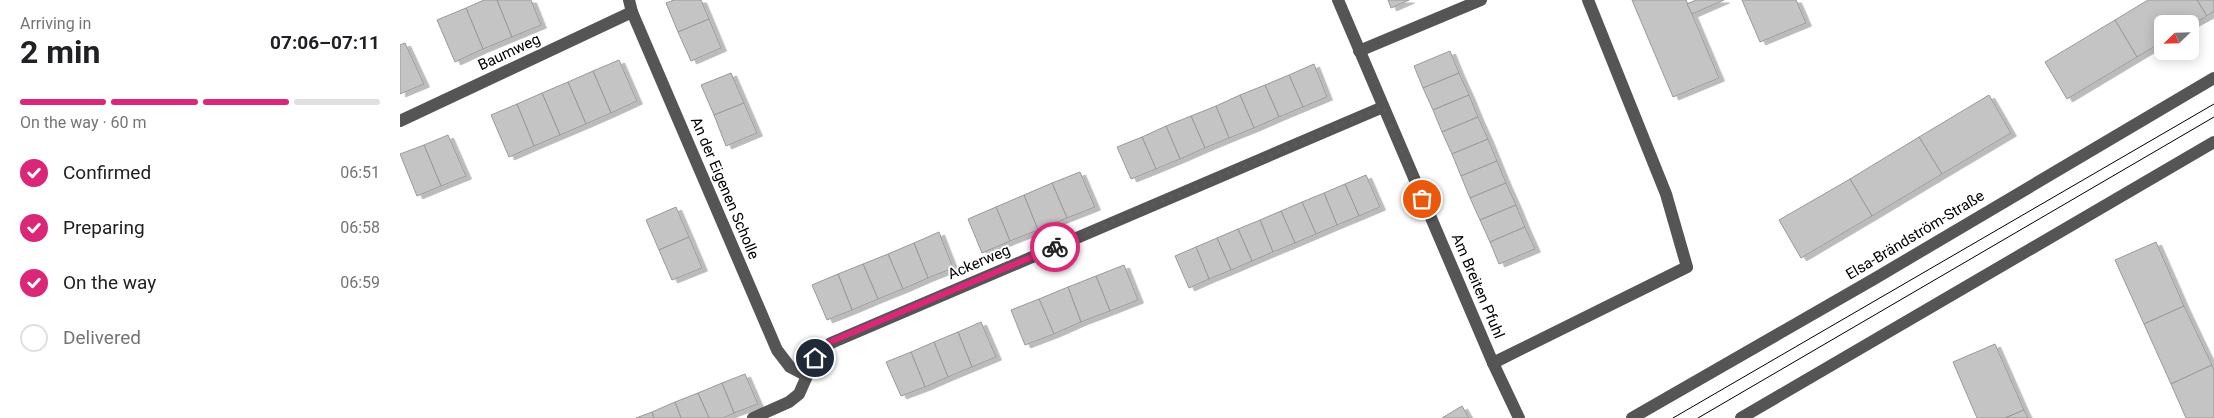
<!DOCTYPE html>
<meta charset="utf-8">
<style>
:root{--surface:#fff;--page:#f6f6f6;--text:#202124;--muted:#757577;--line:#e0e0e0;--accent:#db2777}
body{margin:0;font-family:Roboto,sans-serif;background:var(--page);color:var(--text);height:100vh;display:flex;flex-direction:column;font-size:19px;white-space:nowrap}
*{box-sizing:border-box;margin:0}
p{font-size:16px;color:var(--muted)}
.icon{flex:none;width:28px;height:28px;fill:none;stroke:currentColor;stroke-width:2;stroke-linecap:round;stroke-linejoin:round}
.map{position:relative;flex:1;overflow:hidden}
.side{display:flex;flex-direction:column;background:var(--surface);width:400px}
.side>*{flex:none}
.needle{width:32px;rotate:247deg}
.fabs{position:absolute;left:1754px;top:15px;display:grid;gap:10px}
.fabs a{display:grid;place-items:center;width:45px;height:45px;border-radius:8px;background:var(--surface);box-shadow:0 2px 12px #0003;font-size:25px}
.pin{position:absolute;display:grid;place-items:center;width:42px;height:42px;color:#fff;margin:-21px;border:2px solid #fff;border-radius:50%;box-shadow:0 1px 5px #0007}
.courier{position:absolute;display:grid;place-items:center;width:50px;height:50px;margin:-25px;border:4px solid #db2777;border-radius:50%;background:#fff;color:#222;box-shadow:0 1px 6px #0007}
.summary em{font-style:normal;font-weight:700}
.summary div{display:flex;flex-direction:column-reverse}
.summary{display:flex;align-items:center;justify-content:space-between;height:85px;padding:0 20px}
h1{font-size:32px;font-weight:700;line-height:38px}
.bar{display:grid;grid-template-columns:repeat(4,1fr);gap:8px 5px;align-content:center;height:60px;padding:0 20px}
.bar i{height:6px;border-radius:4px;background:var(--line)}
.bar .active{background:var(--accent)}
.bar p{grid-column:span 4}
ol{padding:0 20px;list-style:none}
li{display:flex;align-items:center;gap:15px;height:55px}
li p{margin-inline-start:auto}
li .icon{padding:5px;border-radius:50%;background:var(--accent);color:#fff;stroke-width:4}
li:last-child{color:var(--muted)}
li i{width:28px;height:28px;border:2px solid var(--line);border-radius:50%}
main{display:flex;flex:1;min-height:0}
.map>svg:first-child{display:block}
</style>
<main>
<section class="side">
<div class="summary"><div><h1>2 min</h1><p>Arriving in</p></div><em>07:06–07:11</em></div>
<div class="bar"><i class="active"></i><i class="active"></i><i class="active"></i><i></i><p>On the way · 60 m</p></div>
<ol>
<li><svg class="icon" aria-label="check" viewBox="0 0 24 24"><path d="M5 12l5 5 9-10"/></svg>Confirmed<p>06:51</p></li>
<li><svg class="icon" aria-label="check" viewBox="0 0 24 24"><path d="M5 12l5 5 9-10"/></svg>Preparing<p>06:58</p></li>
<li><svg class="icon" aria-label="check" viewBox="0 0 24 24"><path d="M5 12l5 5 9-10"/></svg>On the way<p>06:59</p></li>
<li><i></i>Delivered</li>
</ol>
</section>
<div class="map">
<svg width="1814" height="418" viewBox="0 0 1814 418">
<defs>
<filter id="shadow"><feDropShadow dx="5.5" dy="3" stdDeviation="0" flood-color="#0004"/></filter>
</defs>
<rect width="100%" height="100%" fill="#fff"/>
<g fill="#c4c4c4" stroke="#999" filter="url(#shadow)">
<path d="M84 0H97L112 37 83 49 66 8Z"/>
<path d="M97 0H131L141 25 112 37Z"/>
<path d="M274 0H301L309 19 278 32 266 3Z"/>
<path d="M988 0H1009L991 8Z"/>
<path d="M1232 0H1286L1319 78 1273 97Z"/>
<path d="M1296 0H1324L1292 14 1287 4Z"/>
<path d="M1342 0H1396L1406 23 1360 42Z"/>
<path d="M1748 0H1797L1807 16 1790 25V24H1762V42L1737 57 1715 20Z"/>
<path d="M1797 0H1814V11L1807 16Z"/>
<path d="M66 8 83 49 55 62 37 20Z"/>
<path d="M309 19 321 48 291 61 278 32Z"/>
<path d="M1715 20 1737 57 1667 99 1645 62Z"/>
<path d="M5 43 24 84 0 94V45Z"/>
<path d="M1050 51 1059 73 1023 88 1014 66Z"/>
<path d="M219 60 237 101 211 113 193 71Z"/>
<path d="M914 64 927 97 903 107 889 75Z"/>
<path d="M193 71 211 113 186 124 168 82Z"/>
<path d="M331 73 344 103 314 115 301 85Z"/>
<path d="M1059 73 1069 95 1033 110 1023 88Z"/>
<path d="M889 75 903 107 879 117 865 85Z"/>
<path d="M168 82 186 124 160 135 142 93Z"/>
<path d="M865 85 879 117 854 128 840 95Z"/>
<path d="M142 93 160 135 134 146 117 104Z"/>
<path d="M840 95 854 128 829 138 816 106Z"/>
<path d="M1069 95 1078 117 1042 132 1033 110Z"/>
<path d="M1589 95 1611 133 1542 174 1519 137Z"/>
<path d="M344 103 357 133 326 146 314 115Z"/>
<path d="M117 104 134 146 109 157 91 115Z"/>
<path d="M816 106 829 138 805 148 791 116Z"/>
<path d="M791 116 805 148 780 159 766 126Z"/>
<path d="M1078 117 1088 139 1052 154 1042 132Z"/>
<path d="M766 126 780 159 756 169 742 137Z"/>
<path d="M48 135 66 176 41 186 24 145Z"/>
<path d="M742 137 756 169 731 179 717 147Z"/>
<path d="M1519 137 1542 174 1472 216 1450 179Z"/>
<path d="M1088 139 1097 161 1061 176 1052 154Z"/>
<path d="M24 145 41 186 17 196 0 154Z"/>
<path d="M1097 161 1106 183 1070 198 1061 176Z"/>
<path d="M680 172 695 207 667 218 652 183Z"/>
<path d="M966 175 980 207 959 216 945 184Z"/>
<path d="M1450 179 1472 216 1401 258 1379 220Z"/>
<path d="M652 183 667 218 638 230 624 195Z"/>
<path d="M1106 183 1116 205 1080 220 1070 198Z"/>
<path d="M945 184 959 216 937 225 924 193Z"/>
<path d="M924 193 937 225 916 234 902 202Z"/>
<path d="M624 195 638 230 610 241 596 207Z"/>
<path d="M902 202 916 234 895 243 881 211Z"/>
<path d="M1116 205 1125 227 1090 242 1080 220Z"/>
<path d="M276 207 289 237 259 250 246 220Z"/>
<path d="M596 207 610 241 582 253 568 219Z"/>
<path d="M881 211 895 243 873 252 860 220Z"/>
<path d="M860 220 873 252 852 261 838 229Z"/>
<path d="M1125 227 1135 249 1099 264 1090 242Z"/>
<path d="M838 229 852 261 831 270 817 238Z"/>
<path d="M539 232 553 268 528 278 514 243Z"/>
<path d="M289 237 302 268 272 280 259 250Z"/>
<path d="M817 238 831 270 809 279 796 247Z"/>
<path d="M1756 242 1784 306 1744 324 1715 260Z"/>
<path d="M514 243 528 278 503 289 488 254Z"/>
<path d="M796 247 809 279 789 288 775 256Z"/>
<path d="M488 254 503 289 478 299 463 264Z"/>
<path d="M463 264 478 299 452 310 438 274Z"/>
<path d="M724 265 738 300 710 311 696 276Z"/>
<path d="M438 274 452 310 427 320 412 285Z"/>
<path d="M696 276 710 311 681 322 668 287Z"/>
<path d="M668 287 681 322 654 334 639 299Z"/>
<path d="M639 299 654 334 625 345 611 310Z"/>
<path d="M1784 306 1812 365 1771 384 1744 324Z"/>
<path d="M581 322 596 357 572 367 558 332Z"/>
<path d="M558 332 572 367 548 377 534 342Z"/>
<path d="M534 342 548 377 525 387 511 352Z"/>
<path d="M1595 344 1624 410 1605 418H1577L1553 362Z"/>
<path d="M511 352 525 387 501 396 486 362Z"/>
<path d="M1812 365 1814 370V418H1786L1771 384Z"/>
<path d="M345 374 358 404 334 413 322 383Z"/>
<path d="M322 383 334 413 323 418H309L298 393Z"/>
<path d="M298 393 309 418H281L275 402Z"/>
<path d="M275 402 281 418H254L252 412Z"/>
<path d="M1062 406 1069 418H1042Z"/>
<path d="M1624 410 1628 418H1605Z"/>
<path d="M252 412 254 418H236Z"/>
</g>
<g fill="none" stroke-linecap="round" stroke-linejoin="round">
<g stroke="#555" stroke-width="12">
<path d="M229 0 232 12 377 350 390 367 407 376"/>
<path d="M938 0 1093 363 1119 418"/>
<path d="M959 51 1081 0"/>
<path d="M0 121 232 12"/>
<path d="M1093 363 1287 267 1266 194 1188 0"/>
<path d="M353 418 389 402 399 394 415 358 431 343 983 107"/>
<path d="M1232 418 1474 279 1814 78"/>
<path d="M1341 418 1814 142"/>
</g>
<g stroke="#000" stroke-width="1">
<path d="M1273 418 1814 104"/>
<path d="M1298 418 1814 117"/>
</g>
</g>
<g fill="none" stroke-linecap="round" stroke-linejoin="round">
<path stroke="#595959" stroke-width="5" stroke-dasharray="0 9" d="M655 247 983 107 1022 199"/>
<path stroke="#db2777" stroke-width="6" d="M415 358 430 342 655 247"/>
</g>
<g text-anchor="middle" stroke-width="4" stroke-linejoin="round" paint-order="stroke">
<g font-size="15" fill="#000" stroke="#fff">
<text transform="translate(109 52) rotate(-25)" y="5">Baumweg</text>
<text transform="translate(325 188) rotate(67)" y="5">An der Eigenen Scholle</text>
<text transform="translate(1515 235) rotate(-31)" y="5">Elsa-Brändström-Straße</text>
<text transform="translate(579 262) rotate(-23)" y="5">Ackerweg</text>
<text transform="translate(1078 286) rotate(67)" y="5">Am Breiten Pfuhl</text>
</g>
</g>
</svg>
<div class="fabs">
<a><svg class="needle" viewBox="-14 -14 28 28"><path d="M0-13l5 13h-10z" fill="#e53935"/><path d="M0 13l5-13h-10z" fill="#757577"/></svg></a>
</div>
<div class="pin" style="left:1022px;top:199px;background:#ea580c"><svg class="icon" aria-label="bag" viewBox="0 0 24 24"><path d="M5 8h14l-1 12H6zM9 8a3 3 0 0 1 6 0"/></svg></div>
<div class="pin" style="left:415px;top:358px;background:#1f2937"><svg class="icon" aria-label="home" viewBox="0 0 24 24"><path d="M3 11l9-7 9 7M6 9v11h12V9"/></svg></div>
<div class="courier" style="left:655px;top:247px"><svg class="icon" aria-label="bike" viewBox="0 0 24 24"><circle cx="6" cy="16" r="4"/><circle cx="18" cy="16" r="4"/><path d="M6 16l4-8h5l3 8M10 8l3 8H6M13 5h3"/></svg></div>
</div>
</main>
